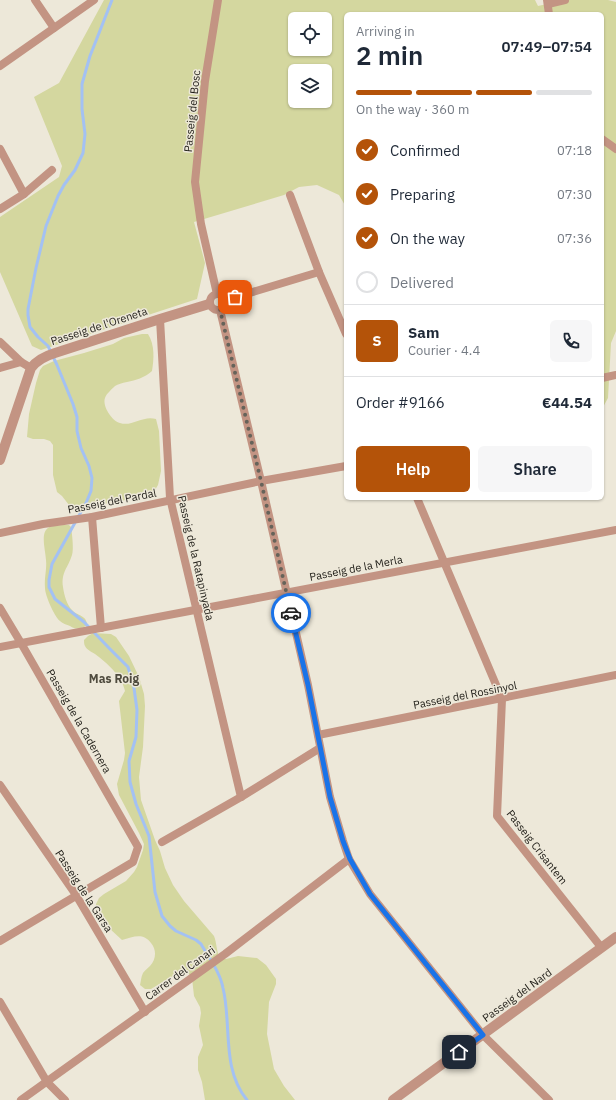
<!DOCTYPE html>
<meta charset="utf-8">
<style>
:root{--surface:#fff;--page:#f6f6f7;--text:#1f2937;--muted:#747a83;--line:#e0e1e3;--accent:#b45309}
body{margin:0;font-family:"IBM Plex Sans",sans-serif;background:var(--page);color:var(--text);height:100vh;display:flex;flex-direction:column;font-size:15px;white-space:nowrap}
*{box-sizing:border-box;margin:0}
p{font-size:13px;color:var(--muted)}
.icon{flex:none;width:22px;height:22px;fill:none;stroke:currentColor;stroke-width:2;stroke-linecap:round;stroke-linejoin:round}
.map{position:relative;flex:1;overflow:hidden}
.details{position:absolute;left:344px;top:12px;width:260px;height:488px;display:flex;flex-direction:column;background:var(--surface);border-radius:6px;box-shadow:0 1px 3px #0004}
.details>*{flex:none}
.fabs{position:absolute;left:288px;top:12px;display:grid;gap:8px}
.fabs a{display:grid;place-items:center;width:44px;height:44px;border-radius:6px;background:var(--surface);box-shadow:0 1px 3px #0004;font-size:20px}
.pin{position:absolute;display:grid;place-items:center;width:34px;height:34px;color:#fff;margin:-17px;border-radius:8px;box-shadow:0 2px 6px #0006}
.courier{position:absolute;display:grid;place-items:center;width:40px;height:40px;margin:-20px;border:3px solid #1a73e8;border-radius:50%;background:#fff;color:#222;box-shadow:0 1px 5px #0007}
.summary em{font-style:normal;font-weight:600}
.summary div{display:flex;flex-direction:column-reverse}
.summary{display:flex;align-items:center;justify-content:space-between;height:68px;padding:0 12px}
h1{font-size:26px;font-weight:600;line-height:30px}
.bar{display:grid;grid-template-columns:repeat(4,1fr);gap:6px 4px;align-content:center;height:48px;padding:0 12px}
.bar i{height:5px;border-radius:3px;background:var(--line)}
.bar .selected{background:var(--accent)}
.bar p{grid-column:span 4}
.line{display:flex;align-items:center;gap:10px;padding:0 12px;border-top:1px solid var(--line)}
.line div{flex:1}
.round{display:grid;place-items:center;flex:none;width:42px;height:42px;border-radius:6px;background:var(--page)}
ol{padding:0 12px;list-style:none}
li{display:flex;align-items:center;gap:12px;height:44px}
li p{margin-inline-start:auto}
li .icon{padding:4px;border-radius:50%;background:var(--accent);color:#fff;stroke-width:4}
li:last-child{color:var(--muted)}
li i{width:22px;height:22px;border:2px solid var(--line);border-radius:50%}
.action{display:flex;gap:8px;margin-top:auto;padding:8px 12px}
.action a{flex:1;height:46px;border-radius:6px;background:var(--accent);color:#fff;font-size:16px;font-weight:600;line-height:46px;text-align:center}
.action a+a{background:var(--page);color:var(--text)}
.map>svg:first-child{display:block}
</style>
<div class="map">
<svg width="616" height="1100" viewBox="0 0 616 1100">
<rect width="100%" height="100%" fill="#ede8d9"/>
<g fill="#d4d79f" fill-rule="evenodd">
<path d="M104 0H535L538 6 565 0H608L616 2V331L611 343 608 398 602 409V14H346V207L339 195 317 185 299 187 284 195 194 222 205 263 197 299 41 350 32 346 0 272V217L59 177 62 166 34 97 59 83ZM295 19H325V49H295ZM295 71H325V101H295Z"/>
<path d="M142 334H148C155 345 154 359 152 371 144 378 136 380 127 382 122 383 118 384 115 386 112 389 106 394 105 398 102 406 112 421 120 423 132 427 143 415 156 419L159 431 161 471 158 485 155 490 150 494 121 501 97 505 80 510 73 509 69 505 62 496 57 492 53 475V445L50 441 44 439H33L27 437 29 414 36 383 40 370 43 366 54 361 84 353 113 344 124 338Z"/>
<path d="M63 525H69L71 527C72 533 74 550 72 555 68 568 61 572 63 587 64 595 67 605 72 610 77 616 87 615 87 625 82 629 76 630 70 626 67 625 62 623 60 621 54 616 45 595 45 588 44 578 47 569 46 560 46 553 41 536 46 530 49 525 57 526 63 525Z"/>
<path d="M93 633 111 634 116 637 129 656 139 677 144 694 145 706 143 747 139 777 141 800 155 840 160 851 165 868 173 885 184 901 214 936C217 943 216 951 220 958L226 959 238 956 257 958 266 965 276 979V984L269 1002 267 1034 274 1069 284 1086 295 1100H205L202 1082 198 1070V1057L203 1045 199 1026 201 1013 200 1007 194 996 192 978 188 973 182 972 171 977 151 989H145L140 985C141 981 141 977 143 973 145 970 148 968 150 966 156 960 157 950 151 943 143 932 133 937 122 940L97 917 96 910V904L99 898 104 894 126 881 134 872 137 867 143 850 144 844 139 833 119 795 117 784 124 760 125 753 119 701 125 691C122 676 107 663 95 654 92 652 87 650 85 646 84 645 84 641 84 640L88 636Z"/>
</g>
<g fill="none" stroke-linecap="round" stroke-linejoin="round">
<path stroke="#a3c1f3" stroke-width="3" d="M112 0 90 56 82 84V109L85 134 83 153 75 170 64 185 58 196 46 226 36 268 28 309V315L30 327 38 337 48 346 57 365 73 404 77 417V431L81 448 89 466 92 478 91 491 86 503 52 564 49 580V587L55 599 84 622 109 648 128 667 134 688 137 710 136 737 129 761 130 782 136 804 149 836 155 892 162 916 170 926 176 931 196 940 201 944C209 958 220 972 223 988 232 1025 221 1068 247 1100"/>
<g stroke="#c39483" stroke-width="8">
<path d="M35 0 54 28"/>
<path d="M547 0 549 14"/>
<path d="M548 4 565 0"/>
<path d="M0 66 94 0"/>
<path d="M602 139 616 149"/>
<path d="M0 149 24 194"/>
<path d="M290 195 319 272 346 334"/>
<path d="M0 209 24 194 52 170"/>
<circle cx="218" cy="302" r="8"/>
<path d="M217 294 201 224 195 182 205 81 218 0"/>
<path d="M226 300 319 272"/>
<path d="M220 310 261 481 308 685 330 797 343 841 349 859 370 894 483 1035 549 1100"/>
<path d="M160 319 170 498 241 797"/>
<path d="M0 342 21 362 31 368"/>
<path d="M0 368 21 362"/>
<path d="M602 378 616 375"/>
<path d="M417 498 502 699 497 816 601 947"/>
<path d="M92 517 101 628"/>
<path d="M0 533 43 524 92 517 261 481 346 466"/>
<path d="M0 608 21 643 138 847 133 862 0 941"/>
<path d="M0 647 616 530"/>
<path d="M318 735 616 675"/>
<path d="M0 785 76 895 145 1012"/>
<path d="M162 842 241 797 320 748"/>
<path d="M0 1002 47 1082 65 1100"/>
<path d="M21 1100 225 954 349 859"/>
</g>
<g stroke="#c39483" stroke-width="10">
<path d="M0 460 31 368C37 360 45 356 55 353L160 319 209 304"/>
<path d="M393 1100 616 937"/>
</g>
</g>
<g fill="none" stroke-linecap="round" stroke-linejoin="round">
<path stroke="#66635a" stroke-width="4" stroke-dasharray="0 7.2" d="M235 297 226 300 225 306 220 310 261 481 291 613"/>
<path stroke="#1a73e8" stroke-width="5" d="M291 613 308 685 330 797 343 841 350 859 370 894 483 1035 459 1052"/>
</g>
<g text-anchor="middle" stroke-width="3" stroke-linejoin="round" paint-order="stroke">
<g font-size="11" fill="#1e1c16" stroke="#ede8d9">
<text transform="translate(192 111) rotate(-84)" y="4">Passeig del Bosc</text>
<text transform="translate(99 326) rotate(-18)" y="4">Passeig de l'Oreneta</text>
<text transform="translate(112 501) rotate(-11)" y="4">Passeig del Pardal</text>
<text transform="translate(196 558) rotate(77)" y="4">Passeig de la Ratapinyada</text>
<text transform="translate(356 568) rotate(-11)" y="4">Passeig de la Merla</text>
<text transform="translate(465 695) rotate(-11)" y="4">Passeig del Rossinyol</text>
<text transform="translate(79 721) rotate(60)" y="4">Passeig de la Cadernera</text>
<text transform="translate(537 847) rotate(52)" y="4">Passeig Crisantem</text>
<text transform="translate(84 891) rotate(57)" y="4">Passeig de la Garsa</text>
<text transform="translate(180 973) rotate(-36)" y="4">Carrer del Canari</text>
<text transform="translate(517 995) rotate(-36)" y="4">Passeig del Nard</text>
</g>
<g font-size="12" font-weight="bold" fill="#4f4b3e" stroke="#ede8d9">
<text x="114" y="683">Mas Roig</text>
</g>
</g>
</svg>
<div class="fabs">
<a><svg class="icon" aria-label="locate" viewBox="0 0 24 24"><circle cx="12" cy="12" r="6"/><path d="M12 2v4M12 18v4M2 12h4M18 12h4"/></svg></a>
<a><svg class="icon" aria-label="layers" viewBox="0 0 24 24"><path d="M12 4l9 5-9 5-9-5zM3 14l9 5 9-5"/></svg></a>
</div>
<div class="pin" style="left:235px;top:297px;background:#ea580c"><svg class="icon" aria-label="bag" viewBox="0 0 24 24"><path d="M5 8h14l-1 12H6zM9 8a3 3 0 0 1 6 0"/></svg></div>
<div class="pin" style="left:459px;top:1052px;background:#1f2937"><svg class="icon" aria-label="home" viewBox="0 0 24 24"><path d="M3 11l9-7 9 7M6 9v11h12V9"/></svg></div>
<div class="courier" style="left:291px;top:613px"><svg class="icon" aria-label="car" viewBox="0 0 24 24"><path d="M5 17H2v-5l4-1 3-4h7l3 4 3 1v5h-3M9 17h6M6 11h13"/><circle cx="7" cy="17" r="2"/><circle cx="17" cy="17" r="2"/></svg></div>
<section class="details">
<div class="summary"><div><h1>2 min</h1><p>Arriving in</p></div><em>07:49–07:54</em></div>
<div class="bar"><i class="selected"></i><i class="selected"></i><i class="selected"></i><i></i><p>On the way · 360 m</p></div>
<ol>
<li><svg class="icon" aria-label="check" viewBox="0 0 24 24"><path d="M5 12l5 5 9-10"/></svg>Confirmed<p>07:18</p></li>
<li><svg class="icon" aria-label="check" viewBox="0 0 24 24"><path d="M5 12l5 5 9-10"/></svg>Preparing<p>07:30</p></li>
<li><svg class="icon" aria-label="check" viewBox="0 0 24 24"><path d="M5 12l5 5 9-10"/></svg>On the way<p>07:36</p></li>
<li><i></i>Delivered</li>
</ol>
<div class="line" style="height:72px"><b class="round" style="background:var(--accent);color:#fff">S</b><div><b>Sam</b><p>Courier · 4.4</p></div><a class="round"><svg class="icon" aria-label="phone" viewBox="0 0 24 24"><path d="M5 4h4l2 5-3 2q2 4 5 5l2-3 5 2v4C11 20 4 13 5 4z"/></svg></a></div>
<div class="line" style="height:52px"><div>Order #9166</div><b>€44.54</b></div>
<div class="action"><a>Help</a><a>Share</a></div>
</section>
</div>
